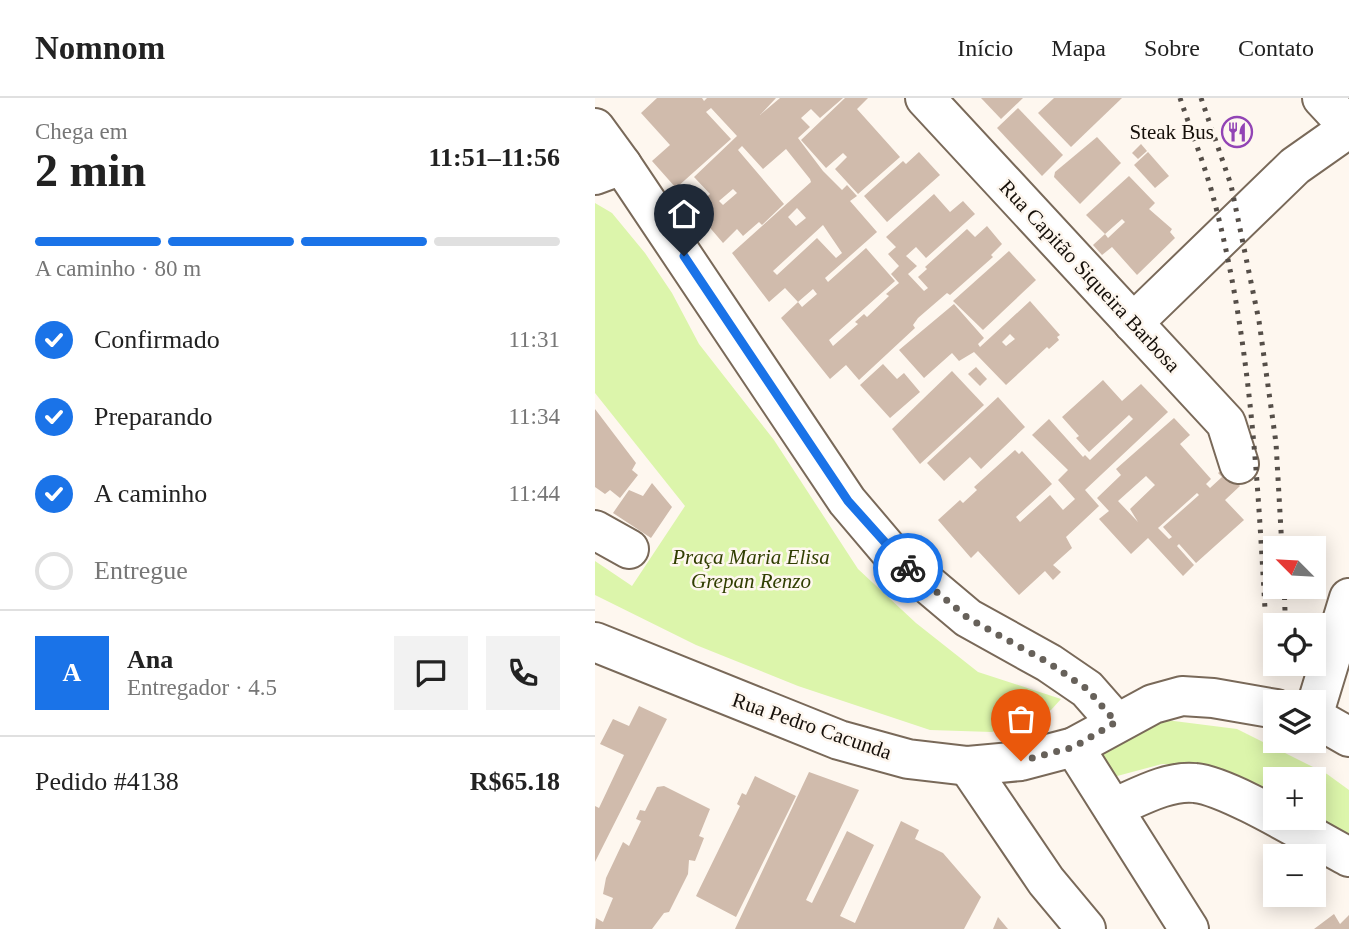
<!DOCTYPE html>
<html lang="pt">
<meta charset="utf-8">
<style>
:root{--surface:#fff;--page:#f2f2f2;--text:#222;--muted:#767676;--line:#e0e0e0;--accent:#1a73e8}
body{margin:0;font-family:"Times New Roman",serif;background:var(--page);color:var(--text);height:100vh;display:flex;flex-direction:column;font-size:26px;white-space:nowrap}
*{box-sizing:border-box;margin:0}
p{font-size:23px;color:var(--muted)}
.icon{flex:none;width:38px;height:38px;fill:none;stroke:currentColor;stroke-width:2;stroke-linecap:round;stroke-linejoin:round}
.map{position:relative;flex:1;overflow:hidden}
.side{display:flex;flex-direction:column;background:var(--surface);width:595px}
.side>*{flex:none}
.needle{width:46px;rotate:294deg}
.controls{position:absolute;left:668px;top:438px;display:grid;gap:14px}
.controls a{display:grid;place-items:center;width:63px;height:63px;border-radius:0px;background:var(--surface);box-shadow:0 4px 18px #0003;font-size:35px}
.pin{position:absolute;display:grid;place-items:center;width:60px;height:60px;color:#fff;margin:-72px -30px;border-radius:50% 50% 50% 0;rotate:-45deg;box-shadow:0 0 7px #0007}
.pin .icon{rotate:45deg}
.courier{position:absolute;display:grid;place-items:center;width:70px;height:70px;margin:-35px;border:5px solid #1a73e8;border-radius:50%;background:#fff;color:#222;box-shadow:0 2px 9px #0007}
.headline em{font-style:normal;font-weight:600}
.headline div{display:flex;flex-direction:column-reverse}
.headline{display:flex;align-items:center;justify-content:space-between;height:119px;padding:0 35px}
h1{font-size:46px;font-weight:600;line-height:52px}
.bar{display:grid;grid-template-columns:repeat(4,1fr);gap:10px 7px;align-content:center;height:84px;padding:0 35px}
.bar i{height:9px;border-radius:5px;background:var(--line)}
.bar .selected{background:var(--accent)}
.bar p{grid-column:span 4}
.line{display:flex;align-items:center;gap:18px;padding:0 35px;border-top:2px solid var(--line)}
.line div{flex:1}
.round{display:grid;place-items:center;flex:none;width:74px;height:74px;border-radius:0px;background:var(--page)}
ol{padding:0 35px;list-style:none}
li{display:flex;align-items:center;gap:21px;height:77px}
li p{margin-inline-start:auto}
li .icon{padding:7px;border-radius:50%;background:var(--accent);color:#fff;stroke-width:4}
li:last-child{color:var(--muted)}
li i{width:38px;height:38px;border:4px solid var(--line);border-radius:50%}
header{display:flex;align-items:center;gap:42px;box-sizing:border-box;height:98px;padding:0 35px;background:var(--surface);border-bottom:2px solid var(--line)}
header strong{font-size:33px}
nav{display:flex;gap:38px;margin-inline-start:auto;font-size:24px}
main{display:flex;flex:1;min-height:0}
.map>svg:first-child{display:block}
</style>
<header>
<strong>Nomnom</strong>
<nav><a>Início</a><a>Mapa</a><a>Sobre</a><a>Contato</a></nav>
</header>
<main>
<section class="side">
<div class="headline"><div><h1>2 min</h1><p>Chega em</p></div><em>11:51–11:56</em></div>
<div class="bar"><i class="selected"></i><i class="selected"></i><i class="selected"></i><i></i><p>A caminho · 80 m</p></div>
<ol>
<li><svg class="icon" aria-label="check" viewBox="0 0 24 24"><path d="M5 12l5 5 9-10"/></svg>Confirmado<p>11:31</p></li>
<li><svg class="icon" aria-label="check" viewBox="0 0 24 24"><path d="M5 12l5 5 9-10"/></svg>Preparando<p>11:34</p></li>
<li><svg class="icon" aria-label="check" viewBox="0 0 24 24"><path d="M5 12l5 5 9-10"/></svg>A caminho<p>11:44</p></li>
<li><i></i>Entregue</li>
</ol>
<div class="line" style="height:126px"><b class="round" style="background:var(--accent);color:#fff">A</b><div><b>Ana</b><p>Entregador · 4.5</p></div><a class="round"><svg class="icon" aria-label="chat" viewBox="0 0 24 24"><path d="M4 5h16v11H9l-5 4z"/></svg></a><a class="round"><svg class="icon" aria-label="phone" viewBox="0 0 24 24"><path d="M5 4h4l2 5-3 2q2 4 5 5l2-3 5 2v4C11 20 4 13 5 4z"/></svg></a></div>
<div class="line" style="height:91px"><div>Pedido #4138</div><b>R$65.18</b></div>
</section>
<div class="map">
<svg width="754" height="831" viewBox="0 0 754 831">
<rect width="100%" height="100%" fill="#fef7ef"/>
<g fill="#dcf5ab">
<path d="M0 105 17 115 50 155 77 195 104 246 179 342 263 471 321 525 383 574 466 601 456 612 435 622 397 634 335 632 203 588 101 547 0 497V463L37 488 90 408 0 295Z"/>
<path d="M571 622 642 631 732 676 754 692V748L719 719V681H681V706L610 668 567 666 511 681 502 649Z"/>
</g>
<g fill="#d0bbac" fill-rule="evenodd">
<path d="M62 0H107L109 3 112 0H181L165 17 185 0H248L225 20 216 11 206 20 215 29 203 40 228 73 247 92 252 87 262 98 255 103 282 134 230 180 233 184 271 150 300 183 234 242 238 248 263 226 260 224 269 216 272 219 294 198 291 196 304 185 296 176 304 168 293 156 301 149 291 139 339 96 355 114 368 103 380 116 331 160 321 149 311 158 322 168 313 176 329 193 333 190 323 179 332 171 330 169 372 131 380 139 392 128 407 146 396 157 398 159 355 197 352 195 323 220 318 227 320 230 264 282 251 267 235 281 186 220 203 204 207 209 222 196 218 191 203 204 190 190 174 204 137 155 216 84 215 81 191 51 168 71 147 48 143 52 189 106 167 127 164 124 148 138 142 131 128 145 99 111 115 96 99 79 142 38 116 10 111 14 136 41 81 90 57 63 75 47 46 15ZM138 91 142 95 128 107 124 103ZM202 110 211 120 201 128 193 119ZM228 127 247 155 241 160 222 140 182 177 178 173Z"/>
<path d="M250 0H273L262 11 305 59 263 96 240 71 252 59 248 55 231 70 206 42Z"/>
<path d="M386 0H428L406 21Z"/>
<path d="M459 0H527L476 49 443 15Z"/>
<path d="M423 10 468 57 447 78 402 30Z"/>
<path d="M502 39 526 65 485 106 459 79 460 74Z"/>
<path d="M546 46 552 53 543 61 537 55Z"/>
<path d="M324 54 345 77 292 124 269 98 308 63 311 66Z"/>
<path d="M553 54 574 78 560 90 539 67Z"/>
<path d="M534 78 560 105 554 111 577 131 575 134 580 140 542 177 517 149 507 157 498 147 510 136 513 140 530 124 527 121 510 136 491 117Z"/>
<path d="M414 153 441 182 388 232 358 203Z"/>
<path d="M435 203 465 237 462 239 464 242 454 251 452 249 411 287 379 254 364 263 357 255 329 280 304 252 359 206 389 240 383 246 385 249ZM415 236 420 241 411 248 407 244Z"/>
<path d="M288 266 302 281 309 275 325 294 295 320 265 287Z"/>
<path d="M381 269 392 281 385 288 373 276Z"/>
<path d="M357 273 389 307 325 366 297 331Z"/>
<path d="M508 282 527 303 546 286 573 314 490 392 504 408 471 439 477 450 458 467 466 474 458 482 450 473 424 497 383 453 376 460 343 422 365 402 368 405 382 392 379 389 420 352 424 356 427 353 457 386 421 419 425 424 455 397 468 412 480 401 463 382 473 372 437 337 454 321 488 359 490 357 495 362 538 321 534 317 494 354 481 340 484 338 467 319Z"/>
<path d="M403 299 430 329 386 371 375 359 349 383 332 365Z"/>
<path d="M0 311 41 365 37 372 43 377 25 400 15 392 10 396 0 389Z"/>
<path d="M579 320 595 337 585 346 616 381 611 386 615 390 627 379 623 375 628 371 645 388 630 402 649 422 601 465 584 446 582 448 599 467 588 478 553 440 536 456 504 421 514 413 502 400 526 377 521 371ZM551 378 560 387 535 411 543 424 523 403ZM602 395 604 397 568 429 577 439 574 441 563 430Z"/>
<path d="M57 385 77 409 56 440 18 415 34 392 48 398Z"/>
<path d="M44 608 72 621 0 764V708L4 710 29 657 5 646 18 621 34 628Z"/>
<path d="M214 674 264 692 211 802 217 805 252 733 279 747 245 818 260 825 306 723 324 732 320 741 348 755 386 799 369 831H140Z"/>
<path d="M160 678 201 698 141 819 101 798 145 708 142 706 147 695 151 697Z"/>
<path d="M69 688 115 711 104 738 109 740 100 763 94 762 93 776 74 814 69 815 57 831H0L1 820 8 824 18 800 8 796 11 780 28 744 34 748 46 723 41 721 45 712 50 713 62 689Z"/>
<path d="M739 816 745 826 754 817V831H719Z"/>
<path d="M403 819 413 831H398Z"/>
</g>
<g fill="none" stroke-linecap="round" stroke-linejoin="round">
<g stroke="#796959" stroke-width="42">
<g id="minor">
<path d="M330 0 631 325 644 366"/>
<path d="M0 30 27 67"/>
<path d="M0 77 27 67 252 403 297 456 373 520 454 565 492 591 521 624"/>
<path d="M538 225 700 68 754 30"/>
<path d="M0 432 34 451"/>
<path d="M0 544 244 642 313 661 373 668 426 663 479 649 558 606 587 598 618 600 681 611"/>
<path d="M719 615 754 500"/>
<path d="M719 619 754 639"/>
<path d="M479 649 594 831"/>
<path d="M373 668 451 783 491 831"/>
<path d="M518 710C542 700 573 682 600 685 634 688 719 741 754 759"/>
</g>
</g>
<g stroke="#796959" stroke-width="42">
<path id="primary" d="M727 0 754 29"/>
</g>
<use href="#minor" stroke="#fff" stroke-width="38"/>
<use href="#primary" stroke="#fff" stroke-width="38"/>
<g stroke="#554e48" stroke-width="5" stroke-dasharray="3.5 7" stroke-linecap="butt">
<path d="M585 0C595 30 607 60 616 91 654 228 662 370 670 511"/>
<path d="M606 0 636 87 664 223 681 345 687 450"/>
<path d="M689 488 690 513"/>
</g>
</g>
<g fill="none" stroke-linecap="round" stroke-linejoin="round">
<path stroke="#67615a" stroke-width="7" stroke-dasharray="0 12.6" d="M313 470 373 520 454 565 492 591 521 624 479 649 426 663"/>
<path stroke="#1a73e8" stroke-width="9" d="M89 158 253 403 313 470"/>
</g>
<defs>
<g id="restaurant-ring" transform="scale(1.575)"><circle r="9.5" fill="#fef7ef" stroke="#9244b5" stroke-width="1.5"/><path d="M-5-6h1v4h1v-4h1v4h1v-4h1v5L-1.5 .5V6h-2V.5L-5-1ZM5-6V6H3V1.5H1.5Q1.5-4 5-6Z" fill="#9244b5"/></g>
</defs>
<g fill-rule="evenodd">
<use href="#restaurant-ring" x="642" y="34"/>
</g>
<g text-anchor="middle" stroke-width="5" stroke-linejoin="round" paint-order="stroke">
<g font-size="21" fill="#16100a" stroke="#fef7ef" text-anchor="end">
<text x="619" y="41">Steak Bus</text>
</g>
<g font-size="21" fill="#16100a" stroke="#fef7ef">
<text transform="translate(495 178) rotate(47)" y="7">Rua Capitão Siqueira Barbosa</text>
<text transform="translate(217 628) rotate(19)" y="7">Rua Pedro Cacunda</text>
</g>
<g font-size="21" font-style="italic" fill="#303e01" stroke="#fef7ef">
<text x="156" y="466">Praça Maria Elisa<tspan x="156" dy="24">Grepan Renzo</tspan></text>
</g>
</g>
</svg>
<div class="controls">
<a><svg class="needle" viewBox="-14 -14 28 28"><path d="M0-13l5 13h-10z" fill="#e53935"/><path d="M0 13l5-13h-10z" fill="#767676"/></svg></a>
<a><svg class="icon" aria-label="locate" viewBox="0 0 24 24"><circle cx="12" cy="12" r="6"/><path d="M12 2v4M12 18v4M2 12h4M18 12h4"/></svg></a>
<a><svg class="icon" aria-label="layers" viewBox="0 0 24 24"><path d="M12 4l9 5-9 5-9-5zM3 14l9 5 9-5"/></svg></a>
<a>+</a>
<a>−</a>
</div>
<div class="pin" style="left:426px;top:663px;background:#ea580c"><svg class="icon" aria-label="bag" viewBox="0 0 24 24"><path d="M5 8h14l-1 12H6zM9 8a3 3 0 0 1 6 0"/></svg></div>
<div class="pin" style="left:89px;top:158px;background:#1f2937"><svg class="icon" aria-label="home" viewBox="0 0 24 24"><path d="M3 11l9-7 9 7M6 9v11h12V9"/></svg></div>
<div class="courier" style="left:313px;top:470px"><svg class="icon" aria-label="bike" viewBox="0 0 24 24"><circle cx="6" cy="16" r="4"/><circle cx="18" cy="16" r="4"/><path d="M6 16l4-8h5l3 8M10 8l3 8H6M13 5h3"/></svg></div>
</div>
</main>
